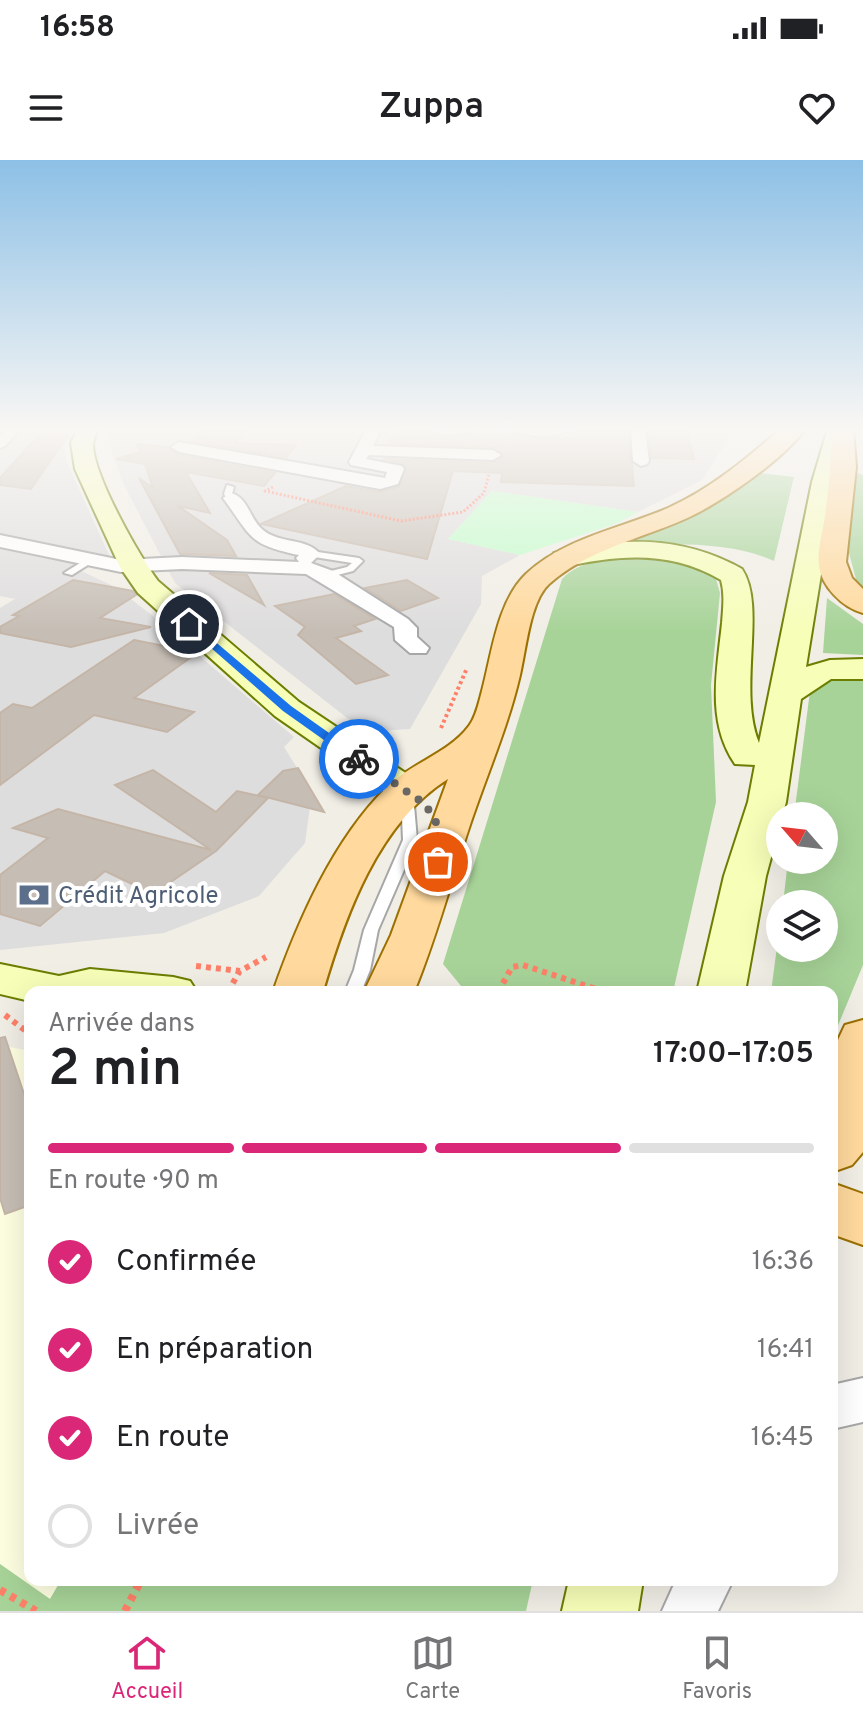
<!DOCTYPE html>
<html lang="fr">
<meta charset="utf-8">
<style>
:root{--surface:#fff;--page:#f6f6f6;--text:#202124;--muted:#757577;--line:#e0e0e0;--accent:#db2777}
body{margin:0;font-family:Overpass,sans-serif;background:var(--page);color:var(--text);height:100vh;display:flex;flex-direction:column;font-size:30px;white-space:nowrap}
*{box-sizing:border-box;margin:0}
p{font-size:26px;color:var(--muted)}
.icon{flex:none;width:44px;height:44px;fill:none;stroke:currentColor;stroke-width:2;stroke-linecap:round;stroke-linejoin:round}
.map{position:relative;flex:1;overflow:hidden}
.panel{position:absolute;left:24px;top:826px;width:814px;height:600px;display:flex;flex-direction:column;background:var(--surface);border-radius:16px;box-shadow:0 8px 32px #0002}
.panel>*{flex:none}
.needle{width:52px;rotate:298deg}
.controls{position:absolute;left:766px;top:642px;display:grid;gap:16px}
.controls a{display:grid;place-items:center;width:72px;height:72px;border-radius:50%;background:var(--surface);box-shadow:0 8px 32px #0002;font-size:40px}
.pin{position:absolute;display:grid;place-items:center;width:68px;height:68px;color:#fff;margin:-34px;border:4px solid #fff;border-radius:50%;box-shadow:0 2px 8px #0007}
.courier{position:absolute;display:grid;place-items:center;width:80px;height:80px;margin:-40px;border:6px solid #1a73e8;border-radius:50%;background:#fff;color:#222;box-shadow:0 2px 10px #0007}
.overview em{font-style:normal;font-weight:600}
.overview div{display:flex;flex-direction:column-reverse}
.overview{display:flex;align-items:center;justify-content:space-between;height:136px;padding:0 24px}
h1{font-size:52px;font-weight:600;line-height:60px}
.bar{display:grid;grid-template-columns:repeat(4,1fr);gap:12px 8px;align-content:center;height:96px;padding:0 24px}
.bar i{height:10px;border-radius:6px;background:var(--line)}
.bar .on{background:var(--accent)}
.bar p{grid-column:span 4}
ol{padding:0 24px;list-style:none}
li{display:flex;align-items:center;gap:24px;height:88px}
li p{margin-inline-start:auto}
li .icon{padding:8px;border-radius:50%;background:var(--accent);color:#fff;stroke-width:4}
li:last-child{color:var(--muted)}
li i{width:44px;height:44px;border:4px solid var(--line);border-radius:50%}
.status{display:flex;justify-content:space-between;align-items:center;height:56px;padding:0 40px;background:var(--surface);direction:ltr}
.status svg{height:22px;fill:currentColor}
header{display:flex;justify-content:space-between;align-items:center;height:104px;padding:0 24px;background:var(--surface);font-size:36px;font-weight:600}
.menu{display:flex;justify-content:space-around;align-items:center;height:112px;border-top:2px solid var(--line);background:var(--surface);font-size:22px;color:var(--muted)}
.menu a{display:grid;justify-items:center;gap:4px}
.menu .on{color:var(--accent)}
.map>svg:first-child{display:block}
</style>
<div class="status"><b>16:58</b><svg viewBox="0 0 49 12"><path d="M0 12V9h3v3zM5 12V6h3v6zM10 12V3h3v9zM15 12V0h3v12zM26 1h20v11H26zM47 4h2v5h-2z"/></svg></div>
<header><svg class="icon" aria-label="menu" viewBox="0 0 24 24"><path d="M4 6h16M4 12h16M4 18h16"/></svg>Zuppa<svg class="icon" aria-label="heart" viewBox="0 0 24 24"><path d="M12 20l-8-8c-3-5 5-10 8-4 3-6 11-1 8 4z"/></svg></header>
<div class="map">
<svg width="863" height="1451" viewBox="0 0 863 1451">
<rect width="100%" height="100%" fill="#f1eee6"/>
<g fill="#dedddd">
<path d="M0 268H75L65 284 66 300 110 397 73 407 115 427 153 456 294 577 284 587 312 632 305 683 259 736 164 773 0 790V448L15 439 0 436Z"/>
<path d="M110 268H735L702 320 638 352 492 331 448 379 520 395 482 416 481 444 410 569 365 572 175 423 123 323 106 275Z"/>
</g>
<path fill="#feffe1" d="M0 885 30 891V1420H61L50 1439 0 1404Z"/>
<g fill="#a7d398">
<path d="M759 313 794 317 774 401C724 378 650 384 595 388 662 368 704 357 759 313Z"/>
<path d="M857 313 863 315V427L857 423 845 378Z"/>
<path d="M636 398C665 399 692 403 716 419L720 433 711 525 716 642 673 832H466L443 804 562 419C581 399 610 399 636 398Z"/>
<path d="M827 438 863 464V495L823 493Z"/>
<path d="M863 515V805L832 880V832H771L780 764V788H824V744H783L788 700H824V656H794L810 531 833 517Z"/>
<path d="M0 1404 50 1439 61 1420H533L526 1451H0Z"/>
</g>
<path fill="#c1fdc9" d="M492 331 638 352 618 363 520 395 448 379Z"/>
<g fill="#c6beb5" stroke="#c4b5a7" stroke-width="2">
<path d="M206 268H248L235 283 296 285 286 298 192 281Z"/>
<path d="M581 268H628L634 326 501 322 502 313 453 311 427 399 261 364 346 326 379 332 399 327 406 307 403 303 383 299 493 303 504 296 493 287 389 284 395 271 434 272 436 276 446 277 474 273 515 274 545 279 576 278V270Z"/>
<path d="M648 268H686L694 299 652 298Z"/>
<path d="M68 275 31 329 0 325V318L38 276Z"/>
<path d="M137 284 168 287 178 295 275 313 264 326 186 312 210 353 178 346 227 380 236 396 180 394 139 318 153 328 145 304 116 299 140 292Z"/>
<path d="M209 413 247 415 264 445Z"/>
<path d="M73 420 133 431 136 435 100 458 151 467 71 487 0 473V467L19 456 13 455Z"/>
<path d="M407 420 438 438 401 451 365 428Z"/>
<path d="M334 434 375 459 354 466 361 471 336 478 388 515 356 524 298 475 305 467 275 446Z"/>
<path d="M134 480 185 490 178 495 190 498 134 538 194 552 167 572 94 555 0 625V553L13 544 32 548Z"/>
<path d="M298 608 324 652 258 635 283 611Z"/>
<path d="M153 610 216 652 237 631 268 638 216 691 153 734 105 711 40 766 0 754V715L48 678 13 668 58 649 211 690 115 625Z"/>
<path d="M5 877 30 952V1045L5 1054 0 1038V878Z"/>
</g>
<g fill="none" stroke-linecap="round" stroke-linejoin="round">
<g stroke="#a7a7a7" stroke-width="4">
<g id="lane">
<path d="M227 325 234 327 232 334 234 340H228L224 334Z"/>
<path d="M311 391 359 398 363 401 353 411 326 418 323 417V413L347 407 352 403 308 396 307 394Z"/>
<path d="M88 398 92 401 91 403 72 415 64 413Z"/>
<path d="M407 630 413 634 417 680 378 770 370 810 361 832H345L354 810 364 770 403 680 401 634Z"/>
</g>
</g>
<g stroke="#a7a7a7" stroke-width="4">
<g id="street">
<path d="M6 268H22L5 286 0 288V275Z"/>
<path d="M367 268H382L373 286 493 290 501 295 493 300 369 295 366 299 402 306 404 309 398 324 380 329 179 292 171 287 179 282 385 318 387 312 351 305 349 302Z"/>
<path d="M436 268H476C467 275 448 276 437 273Z"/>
<path d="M509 268H560L564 272C553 280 521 276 509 268Z"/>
<path d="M631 268H645L649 301 647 304 641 306 633 301Z"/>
<path d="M231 333C248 337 250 360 263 370 280 384 308 378 320 394L311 403 333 411 408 459 417 468V477L429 488 426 493H410L395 480 394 467 306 414 182 409 121 412 0 387V375L121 400 182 397 299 402 296 398 299 395C247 384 252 377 223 338Z"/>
<path d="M863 1218V1262L832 1269V1225Z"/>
<path d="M676 1420H733L718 1451H662Z"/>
</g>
</g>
<g stroke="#6b7e00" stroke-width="4">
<g id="secondary">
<path d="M78 268H98C96 274 93 280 93 286 95 318 138 394 158 421L299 542 419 622 425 630 419 638 406 641 393 638 275 556 138 433 120 407 75 309 71 283Z"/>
<path d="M828 268H848L836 322 806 507 830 500 863 499V519H831L801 539 786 642 766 716 745 832H697L724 716 748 642 755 605 735 604C706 562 717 511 722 463 723 449 725 434 721 420 670 390 619 395 563 407L554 405 550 399 554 393C619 377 682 375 742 409 767 446 737 530 759 583L812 322Z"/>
<path d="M0 804 59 816 90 809 173 817 190 821 197 832H30V841L0 834Z"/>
<path d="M569 1420H643L638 1451H562Z"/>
</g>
</g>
<g stroke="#9c7000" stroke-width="4">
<g id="primary">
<path d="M782 268H806C783 300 721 343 685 359 640 379 587 390 549 424 530 441 526 490 520 515 507 571 483 623 466 677 449 729 435 781 414 832H364L391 775 448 619C378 663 345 756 323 832H273C298 761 333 680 387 627 411 603 449 593 469 566 476 557 479 542 482 531 492 494 497 442 526 414 564 378 622 368 668 348 711 329 747 298 782 268Z"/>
<path d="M831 268H853L856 307 846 402 852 418 863 429V453C843 448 821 426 819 405 817 390 823 371 825 356 829 326 832 298 831 268Z"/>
<path d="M863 860V992L852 1005 832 1012V893L845 865Z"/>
<path d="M832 1023 863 1034V1085L832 1074Z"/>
</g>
</g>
<path stroke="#ff8069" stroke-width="3" stroke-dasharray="2 2" stroke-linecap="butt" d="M273 327 265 331 401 361 463 352 484 333 489 314"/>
<path stroke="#ff8069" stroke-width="4" stroke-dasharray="3 3" stroke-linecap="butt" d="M441 568 467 508"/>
<g stroke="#ff8069" stroke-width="6" stroke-dasharray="5 5" stroke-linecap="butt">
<path d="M196 806 240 811 266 797"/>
<path d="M228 832 239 812"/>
<path d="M498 832 512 807 523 805 605 832"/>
<path d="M5 855 30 874"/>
</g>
<g stroke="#ff8069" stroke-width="8" stroke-dasharray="6 6" stroke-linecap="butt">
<path d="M0 1430 36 1451"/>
<path d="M125 1451 141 1420"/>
</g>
<use href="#lane" fill="#fff" fill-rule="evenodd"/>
<use href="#street" fill="#fff" fill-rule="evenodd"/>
<use href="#secondary" fill="#f7feb8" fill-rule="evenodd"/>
<use href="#primary" fill="#ffd99d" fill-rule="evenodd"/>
</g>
<linearGradient id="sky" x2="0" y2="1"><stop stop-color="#8dc0e6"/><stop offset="0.57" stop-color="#f9f7f4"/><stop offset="1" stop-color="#f9f7f4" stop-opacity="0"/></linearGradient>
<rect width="863" height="472" fill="url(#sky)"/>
<path fill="#1a73e8" d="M186 462H192L291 546 363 597V602H355L283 551 186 466Z"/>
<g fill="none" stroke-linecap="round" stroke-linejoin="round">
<path stroke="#696865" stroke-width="8" stroke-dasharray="0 14.4" d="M359 599 425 644 445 677 438 702"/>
</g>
<defs>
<g id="bank-bare" transform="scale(2.4)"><path d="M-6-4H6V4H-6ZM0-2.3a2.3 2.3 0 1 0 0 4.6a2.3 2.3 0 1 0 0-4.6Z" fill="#5c6f8a" stroke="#fff" stroke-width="2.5" paint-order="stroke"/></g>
</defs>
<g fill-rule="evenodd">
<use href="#bank-bare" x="34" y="735"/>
</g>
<g text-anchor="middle" stroke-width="8" stroke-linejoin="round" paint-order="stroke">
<g font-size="24" fill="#4e5e75" stroke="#fff" text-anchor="start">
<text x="58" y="743">Crédit Agricole</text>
</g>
</g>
</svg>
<div class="controls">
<a><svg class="needle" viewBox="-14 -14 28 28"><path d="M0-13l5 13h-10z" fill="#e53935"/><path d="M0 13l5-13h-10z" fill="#757577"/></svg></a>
<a><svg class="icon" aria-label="layers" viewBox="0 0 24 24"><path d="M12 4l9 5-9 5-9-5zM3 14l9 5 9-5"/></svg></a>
</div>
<div class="pin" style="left:438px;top:702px;background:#ea580c"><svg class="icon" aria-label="bag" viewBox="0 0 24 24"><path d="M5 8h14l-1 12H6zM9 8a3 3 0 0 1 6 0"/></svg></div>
<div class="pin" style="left:189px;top:464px;background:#1f2937"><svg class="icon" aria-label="home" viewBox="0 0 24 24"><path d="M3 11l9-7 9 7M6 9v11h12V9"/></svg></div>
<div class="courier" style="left:359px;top:599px"><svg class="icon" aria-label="bike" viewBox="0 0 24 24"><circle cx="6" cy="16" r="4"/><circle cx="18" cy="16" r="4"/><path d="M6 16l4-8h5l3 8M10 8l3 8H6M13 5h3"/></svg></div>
<section class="panel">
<div class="overview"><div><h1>2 min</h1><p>Arrivée dans</p></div><em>17:00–17:05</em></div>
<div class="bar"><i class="on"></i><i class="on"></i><i class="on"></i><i></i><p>En route · 90 m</p></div>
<ol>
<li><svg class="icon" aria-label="check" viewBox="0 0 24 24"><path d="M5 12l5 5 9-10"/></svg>Confirmée<p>16:36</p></li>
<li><svg class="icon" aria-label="check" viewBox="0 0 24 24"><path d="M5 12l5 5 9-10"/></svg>En préparation<p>16:41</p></li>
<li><svg class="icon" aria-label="check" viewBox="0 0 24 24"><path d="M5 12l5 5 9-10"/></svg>En route<p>16:45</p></li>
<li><i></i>Livrée</li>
</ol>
</section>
</div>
<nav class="menu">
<a class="on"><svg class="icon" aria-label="home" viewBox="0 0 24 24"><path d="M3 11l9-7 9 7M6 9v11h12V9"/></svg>Accueil</a>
<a><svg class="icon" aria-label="map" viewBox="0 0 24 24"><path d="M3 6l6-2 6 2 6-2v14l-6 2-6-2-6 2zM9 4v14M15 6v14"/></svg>Carte</a>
<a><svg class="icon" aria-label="saved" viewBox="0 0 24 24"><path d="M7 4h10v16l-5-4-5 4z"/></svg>Favoris</a>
</nav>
